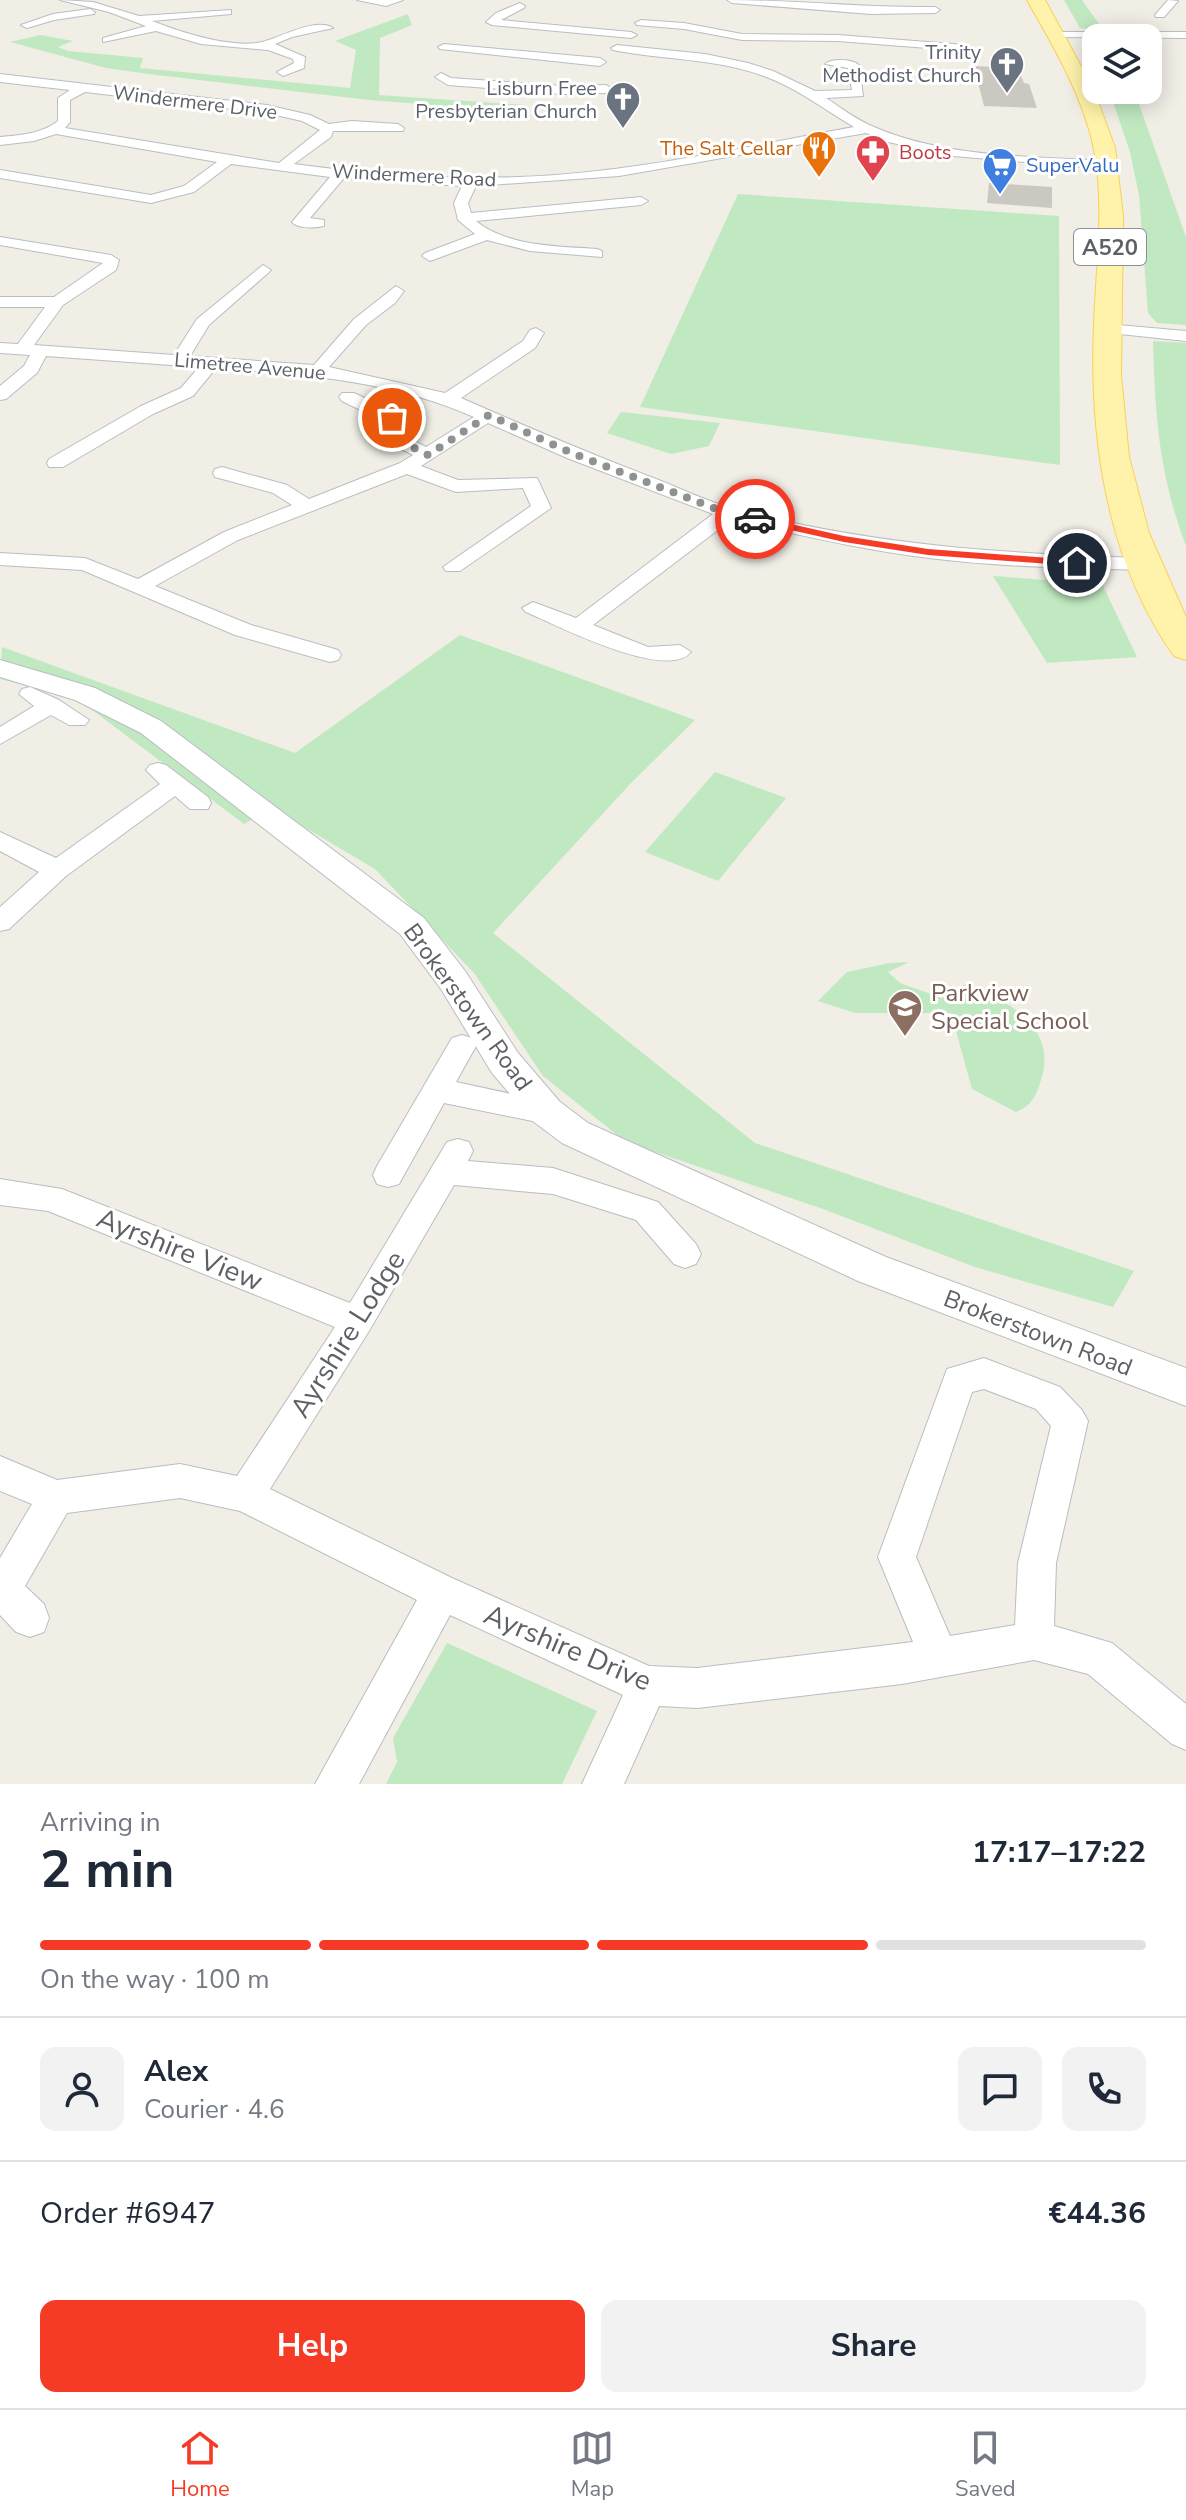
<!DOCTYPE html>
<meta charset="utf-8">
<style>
:root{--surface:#fff;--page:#f2f2f3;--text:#1f2937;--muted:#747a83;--line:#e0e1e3;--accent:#f53b26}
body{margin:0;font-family:"Nunito Sans",sans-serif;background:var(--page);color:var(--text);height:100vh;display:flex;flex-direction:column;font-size:30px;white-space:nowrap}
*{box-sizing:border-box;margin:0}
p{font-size:26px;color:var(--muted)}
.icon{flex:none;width:44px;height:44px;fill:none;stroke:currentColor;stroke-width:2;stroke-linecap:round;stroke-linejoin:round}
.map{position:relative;height:1784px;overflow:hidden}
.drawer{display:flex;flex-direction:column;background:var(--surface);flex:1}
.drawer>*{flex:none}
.tools{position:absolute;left:1082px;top:24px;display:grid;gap:16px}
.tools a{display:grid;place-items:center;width:80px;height:80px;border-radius:16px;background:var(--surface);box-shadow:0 4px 20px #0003;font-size:40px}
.pin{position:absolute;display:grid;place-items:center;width:68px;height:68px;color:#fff;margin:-34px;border:4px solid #fff;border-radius:50%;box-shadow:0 2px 8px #0007}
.courier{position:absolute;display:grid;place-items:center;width:80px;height:80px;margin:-40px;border:6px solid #f53b26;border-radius:50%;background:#fff;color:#222;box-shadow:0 2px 10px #0007}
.head em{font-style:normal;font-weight:700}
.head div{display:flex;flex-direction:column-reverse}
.head{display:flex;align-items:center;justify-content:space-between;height:136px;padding:0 40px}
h1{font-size:52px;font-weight:700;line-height:60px}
.bar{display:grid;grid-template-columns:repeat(4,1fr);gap:12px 8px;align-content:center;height:96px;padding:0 40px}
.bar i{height:10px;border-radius:6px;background:var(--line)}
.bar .active{background:var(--accent)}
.bar p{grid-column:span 4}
.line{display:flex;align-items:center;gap:20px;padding:0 40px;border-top:2px solid var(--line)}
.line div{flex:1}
.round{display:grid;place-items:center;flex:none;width:84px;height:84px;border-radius:16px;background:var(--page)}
.button{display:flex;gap:16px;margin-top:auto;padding:16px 40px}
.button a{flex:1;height:92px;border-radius:16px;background:var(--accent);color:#fff;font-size:32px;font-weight:700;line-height:92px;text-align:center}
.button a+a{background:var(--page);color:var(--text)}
.tabs{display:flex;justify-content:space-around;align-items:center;height:112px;border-top:2px solid var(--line);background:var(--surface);font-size:22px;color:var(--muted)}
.tabs a{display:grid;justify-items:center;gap:4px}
.tabs .active{color:var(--accent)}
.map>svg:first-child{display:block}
</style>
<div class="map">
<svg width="1186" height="1784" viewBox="0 0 1186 1784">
<rect width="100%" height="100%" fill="#f0eee5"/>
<g fill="#c0e9c1">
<path d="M1064 0H1082L1104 31 1080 28Z"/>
<path d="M408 14 412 25 380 38 379 95 526 105 523 112 369 100 149 74 106 68 10 42 40 35 73 41 58 47 68 51 143 58 140 68 350 88 356 50 335 41Z"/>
<path d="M1109 90H1134L1186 237V325L1157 323 1148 313 1139 195 1130 152Z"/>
<path d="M738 194 1059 216 1060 465 640 407Z"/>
<path d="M1153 341 1186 343V546C1159 474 1155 417 1153 341Z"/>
<path d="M621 412 720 423 709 446 671 454 607 433Z"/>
<path d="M993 576 1102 584 1137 657 1047 663Z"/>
<path d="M460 635 695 720 631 783 493 933 755 1143 1134 1271 1113 1307 975 1267 823 1209 626 1142 543 1076 474 973 375 869 272 808 244 824 79 700 0 679 2 647 295 753Z"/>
<path d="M715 772 786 798 718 881 645 852Z"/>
<path d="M909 962 888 972 900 983 942 998 968 983C1008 1002 1058 1027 1041 1080 1036 1097 1031 1106 1016 1112L972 1089 951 1013H855L818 1001 847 972 890 963Z"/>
<path d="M447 1643 597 1711 562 1784H386L397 1762 393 1738Z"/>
</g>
<g fill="#cbc8c2">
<path d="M974 66 1018 68 1024 83 1029 84 1037 108 984 106Z"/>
<path d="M989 183 1052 187V208L987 203Z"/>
</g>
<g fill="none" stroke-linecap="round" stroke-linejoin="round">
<g stroke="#babdc2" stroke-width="2">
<g id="minor">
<path d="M60 0 93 2 139 16 231 10V14L152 21C180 32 232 49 262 42 280 38 315 17 333 28L292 37 275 44 305 57 304 68 283 76 277 72 294 63 293 59 268 50 201 44 156 31 103 42V38L146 26 109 12Z"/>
<path d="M357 0H403L386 6Z"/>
<path d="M727 0C796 0 865 8 935 7L940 10 935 13 871 14 732 3Z"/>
<path d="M1168 0 1178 1 1164 17H1156L1155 15Z"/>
<path d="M520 3 525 6 524 8 501 20 631 32 637 35 631 38 492 25 486 22 496 13Z"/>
<path d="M90 9 95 12 94 14 54 20 27 28 21 25 53 14Z"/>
<path d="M641 20 684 23 742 34 838 35 966 45 972 48 966 51 838 41 742 40 684 29 637 25 635 23Z"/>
<path d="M1056 32H1186V38L1052 37V33Z"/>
<path d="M444 44 600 58 606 62 600 66 440 49 438 47Z"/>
<path d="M617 45 705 54 748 63 773 71 815 91 852 90 848 68 825 64C832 58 852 59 859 65L863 96 826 98C841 108 857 120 874 127 946 158 1030 156 1107 161L1114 165 1107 169 953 156 888 142 866 133 619 176 476 186 468 203 471 213 641 197 648 201 641 205 476 221C508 247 558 246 597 249L602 251V257L530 251 487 240 430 261 422 256 425 253 475 234 458 220 454 203 462 186 344 178 310 218 324 220V226C315 228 298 229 292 222L330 177 231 164 194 192 151 203 0 178V170L151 195 184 186 217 162 56 134 34 141 0 145V137C21 135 41 134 58 121V98L70 90 0 82V74L267 105 310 115 329 124 352 121 398 124 404 128 403 131H333L331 137 294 164C368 174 443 180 518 177 631 173 743 147 854 127 823 109 796 87 761 75 713 58 662 60 613 50L611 48ZM85 92 267 113 302 121 320 130 279 163 65 128 70 122V100Z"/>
<path d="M441 73 451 78 563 86 606 85 612 89 606 93 563 94 448 85 435 77Z"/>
<path d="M0 237 111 255 119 260 116 270 63 305 34 345 174 355 197 319 263 265 271 270 268 273 209 325 190 356 314 365 354 319 396 286 404 291 395 303 366 325 329 367 445 393 523 341 530 330 536 328 544 333 535 348 461 398C525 426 590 454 656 479 682 489 708 502 735 509 869 545 1005 554 1143 558L1153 564 1143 570C1072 568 1000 567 929 558 862 550 796 534 731 520L593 625 648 647 680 645 691 652C667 682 556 625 526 612L522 608 533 602 576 618 713 514 567 458 488 423 421 466 458 480 537 478 551 508 460 571H446L443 567 531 506 523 488 456 492 407 474 238 540 155 586 251 625 338 650 341 655 338 660 330 662 235 635 82 570 0 565V553L85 558 138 579 224 532 292 505 273 493 215 477 213 473 215 469 222 467 287 485 309 499 400 463 413 455 388 442 383 421 342 401 339 397 342 393H354L398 414 403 435 426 447 474 417C393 381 303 374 216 368L193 396 153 414 63 467H49L47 463 49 459 141 406 181 388 199 367 46 356 37 373 6 399 0 400V386L24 366 30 355 0 353V343L18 344 45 307H0V297H54L103 263 0 245Z"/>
<path d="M1107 324 1186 331V341L1101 332V326Z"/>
<path d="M30 687 59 700 89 720 85 725H69L51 715 0 744V727L34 706 19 694 22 689Z"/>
<path d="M158 763 166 765 208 797 211 803 208 809H190L175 796 66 876 9 929 0 931V907L39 872 0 851V832L56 858 160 784 146 770 150 765Z"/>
<path d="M462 1035 472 1038 476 1046 456 1082 558 1104 562 1112 558 1120 547 1124 444 1103 399 1184 388 1187 377 1184 373 1175 377 1166 452 1038Z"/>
<path d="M458 1139 469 1142 473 1151 468 1161 553 1168 658 1202 696 1244 701 1254 696 1264 685 1268 674 1264 636 1220 553 1194 454 1185 369 1331 270 1489 452 1578 649 1666 697 1668 913 1642 878 1557 947 1369 984 1358 1060 1387 1082 1410 1088 1421 1056 1563 1054 1626 1112 1643 1186 1704V1750L1172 1744 1088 1674 1034 1660 902 1684 697 1708 659 1706 624 1784H582L623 1695 450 1615 359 1784H315L417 1600 240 1511 180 1498 67 1513 25 1586 44 1604 49 1618 44 1632 30 1637 16 1632 0 1615V1558L32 1504 0 1491V1456L57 1480 180 1464 237 1476 335 1327 48 1211 0 1205V1179L62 1189 350 1303 447 1142ZM984 1389 1036 1409 1051 1426 1018 1563 1015 1625 950 1636 916 1557 972 1392Z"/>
</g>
</g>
<g stroke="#babdc2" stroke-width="2">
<path id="tertiary" d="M0 660 95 688 161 721 424 918 465 971 518 1053 560 1102 588 1123 886 1257 1186 1368V1406L858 1281 562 1143 534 1122 492 1073 441 989 400 934 141 733 75 700 0 677Z"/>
</g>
<g stroke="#fbd053" stroke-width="2">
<path id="primary" d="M1027 0H1045L1094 90 1115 148 1123 216 1121 375 1129 457 1149 533 1186 617V660L1174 656C1107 561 1089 439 1094 325 1096 267 1105 207 1094 149 1083 96 1054 47 1027 0Z"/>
</g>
<use href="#minor" fill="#fff" fill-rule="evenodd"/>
<use href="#tertiary" fill="#fff" fill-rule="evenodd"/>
<use href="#primary" fill="#fff3ab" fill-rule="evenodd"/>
</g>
<path fill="#f53b26" d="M755 516 844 536 928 549 1077 560 1082 563 1077 566 928 555 844 542 751 521Z"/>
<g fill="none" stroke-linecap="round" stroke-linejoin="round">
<path stroke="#909292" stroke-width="8" stroke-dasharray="0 14.4" d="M392 418 394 438 428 455 489 415 574 454 727 513 755 519"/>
</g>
<defs>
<g id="church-pin" transform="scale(1.8)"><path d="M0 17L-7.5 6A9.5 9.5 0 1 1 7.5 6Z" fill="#6b7280" stroke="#fff"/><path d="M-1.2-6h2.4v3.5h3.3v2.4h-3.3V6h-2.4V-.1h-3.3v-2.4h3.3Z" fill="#fff"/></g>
<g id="restaurant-pin" transform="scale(1.8)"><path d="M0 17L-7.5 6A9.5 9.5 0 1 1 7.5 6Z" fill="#e8710a" stroke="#fff"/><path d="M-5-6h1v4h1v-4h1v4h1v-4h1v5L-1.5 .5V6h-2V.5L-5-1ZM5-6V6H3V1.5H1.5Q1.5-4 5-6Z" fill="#fff"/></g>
<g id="pharmacy-pin" transform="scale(1.8)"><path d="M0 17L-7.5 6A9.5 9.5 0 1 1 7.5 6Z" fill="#e0444e" stroke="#fff"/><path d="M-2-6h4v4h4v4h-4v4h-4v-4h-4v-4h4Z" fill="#fff"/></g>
<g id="supermarket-pin" transform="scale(1.8)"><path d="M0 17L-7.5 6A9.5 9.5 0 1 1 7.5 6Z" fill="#3f7fe0" stroke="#fff"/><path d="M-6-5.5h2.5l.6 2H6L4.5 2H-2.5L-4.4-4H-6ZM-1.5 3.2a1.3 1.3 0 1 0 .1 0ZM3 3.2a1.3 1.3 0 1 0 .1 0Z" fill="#fff"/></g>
<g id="school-pin" transform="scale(1.8)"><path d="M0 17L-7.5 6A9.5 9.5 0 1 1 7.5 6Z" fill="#8d6e63" stroke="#fff"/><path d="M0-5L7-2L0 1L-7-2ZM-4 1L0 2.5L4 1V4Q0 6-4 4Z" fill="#fff"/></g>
</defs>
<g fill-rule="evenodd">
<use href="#church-pin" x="1007" y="64"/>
<use href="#church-pin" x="623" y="99"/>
<use href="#restaurant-pin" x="819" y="148"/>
<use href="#pharmacy-pin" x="873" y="152"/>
<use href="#supermarket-pin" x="1000" y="165"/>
<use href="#school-pin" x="905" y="1007"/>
</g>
<g text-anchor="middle" stroke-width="6" stroke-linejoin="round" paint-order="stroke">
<g font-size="20" fill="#5b616d" stroke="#fff" text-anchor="end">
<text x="981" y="59">Trinity<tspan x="981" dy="23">Methodist Church</tspan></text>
<text x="597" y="95">Lisburn Free<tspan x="597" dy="23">Presbyterian Church</tspan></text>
</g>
<g font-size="20" fill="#5d6166" stroke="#fff">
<text transform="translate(195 102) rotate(7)" y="7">Windermere Drive</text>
<text transform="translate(414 175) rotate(3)" y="7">Windermere Road</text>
<text transform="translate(250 366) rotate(5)" y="7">Limetree Avenue</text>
</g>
<g font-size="20" fill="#c56008" stroke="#fff" text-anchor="end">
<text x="793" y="155">The Salt Cellar</text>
</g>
<g font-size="20" fill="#be3a42" stroke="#fff" text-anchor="start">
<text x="899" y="159">Boots</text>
</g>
<g font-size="20" fill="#366cbe" stroke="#fff" text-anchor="start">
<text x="1026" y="172">SuperValu</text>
</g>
<rect fill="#fff" stroke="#8e9094" stroke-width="2" x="1074" y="229" width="72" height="36" rx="6"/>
<g font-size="22" font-weight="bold" fill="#5d6166">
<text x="1110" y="255">A520</text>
</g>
<g font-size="24" fill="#785e54" stroke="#fff" text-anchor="start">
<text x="931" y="1001">Parkview<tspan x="931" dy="28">Special School</tspan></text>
</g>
<g font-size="24" fill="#5d6166" stroke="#fff">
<text transform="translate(468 1007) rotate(54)" y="8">Brokerstown Road</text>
<text transform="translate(1038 1333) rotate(21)" y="8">Brokerstown Road</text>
</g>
<g font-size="28" fill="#5d6166" stroke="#fff">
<text transform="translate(180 1249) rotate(22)" y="10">Ayrshire View</text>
<text transform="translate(347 1334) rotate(-58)" y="10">Ayrshire Lodge</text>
<text transform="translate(568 1647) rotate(23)" y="10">Ayrshire Drive</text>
</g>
</g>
</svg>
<div class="tools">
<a><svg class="icon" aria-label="layers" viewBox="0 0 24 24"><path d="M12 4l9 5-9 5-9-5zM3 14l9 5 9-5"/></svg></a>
</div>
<div class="pin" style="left:392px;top:418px;background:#ea580c"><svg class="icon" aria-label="bag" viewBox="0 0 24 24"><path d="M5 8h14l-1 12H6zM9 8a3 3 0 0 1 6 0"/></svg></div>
<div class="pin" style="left:1077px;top:563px;background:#1f2937"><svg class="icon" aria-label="home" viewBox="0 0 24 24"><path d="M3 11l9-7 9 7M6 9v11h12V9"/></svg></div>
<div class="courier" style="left:755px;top:519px"><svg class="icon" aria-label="car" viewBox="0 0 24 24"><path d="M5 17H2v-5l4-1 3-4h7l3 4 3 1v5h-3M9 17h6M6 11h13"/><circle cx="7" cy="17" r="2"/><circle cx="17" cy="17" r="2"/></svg></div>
</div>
<section class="drawer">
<div class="head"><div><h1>2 min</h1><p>Arriving in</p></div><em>17:17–17:22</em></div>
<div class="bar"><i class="active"></i><i class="active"></i><i class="active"></i><i></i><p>On the way · 100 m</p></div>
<div class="line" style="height:144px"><a class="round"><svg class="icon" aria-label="person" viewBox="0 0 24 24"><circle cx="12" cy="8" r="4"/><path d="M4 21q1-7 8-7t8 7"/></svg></a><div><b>Alex</b><p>Courier · 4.6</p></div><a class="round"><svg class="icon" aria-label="chat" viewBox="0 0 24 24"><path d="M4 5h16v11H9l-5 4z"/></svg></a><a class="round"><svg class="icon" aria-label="phone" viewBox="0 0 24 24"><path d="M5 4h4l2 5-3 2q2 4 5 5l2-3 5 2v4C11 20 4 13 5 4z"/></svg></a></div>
<div class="line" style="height:104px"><div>Order #6947</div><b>€44.36</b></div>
<div class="button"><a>Help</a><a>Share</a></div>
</section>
<nav class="tabs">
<a class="active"><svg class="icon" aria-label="home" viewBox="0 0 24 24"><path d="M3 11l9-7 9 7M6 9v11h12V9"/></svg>Home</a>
<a><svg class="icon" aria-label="map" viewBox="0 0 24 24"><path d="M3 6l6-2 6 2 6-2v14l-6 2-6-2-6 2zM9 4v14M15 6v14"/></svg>Map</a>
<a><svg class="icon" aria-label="saved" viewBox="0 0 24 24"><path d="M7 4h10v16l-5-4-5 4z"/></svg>Saved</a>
</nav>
